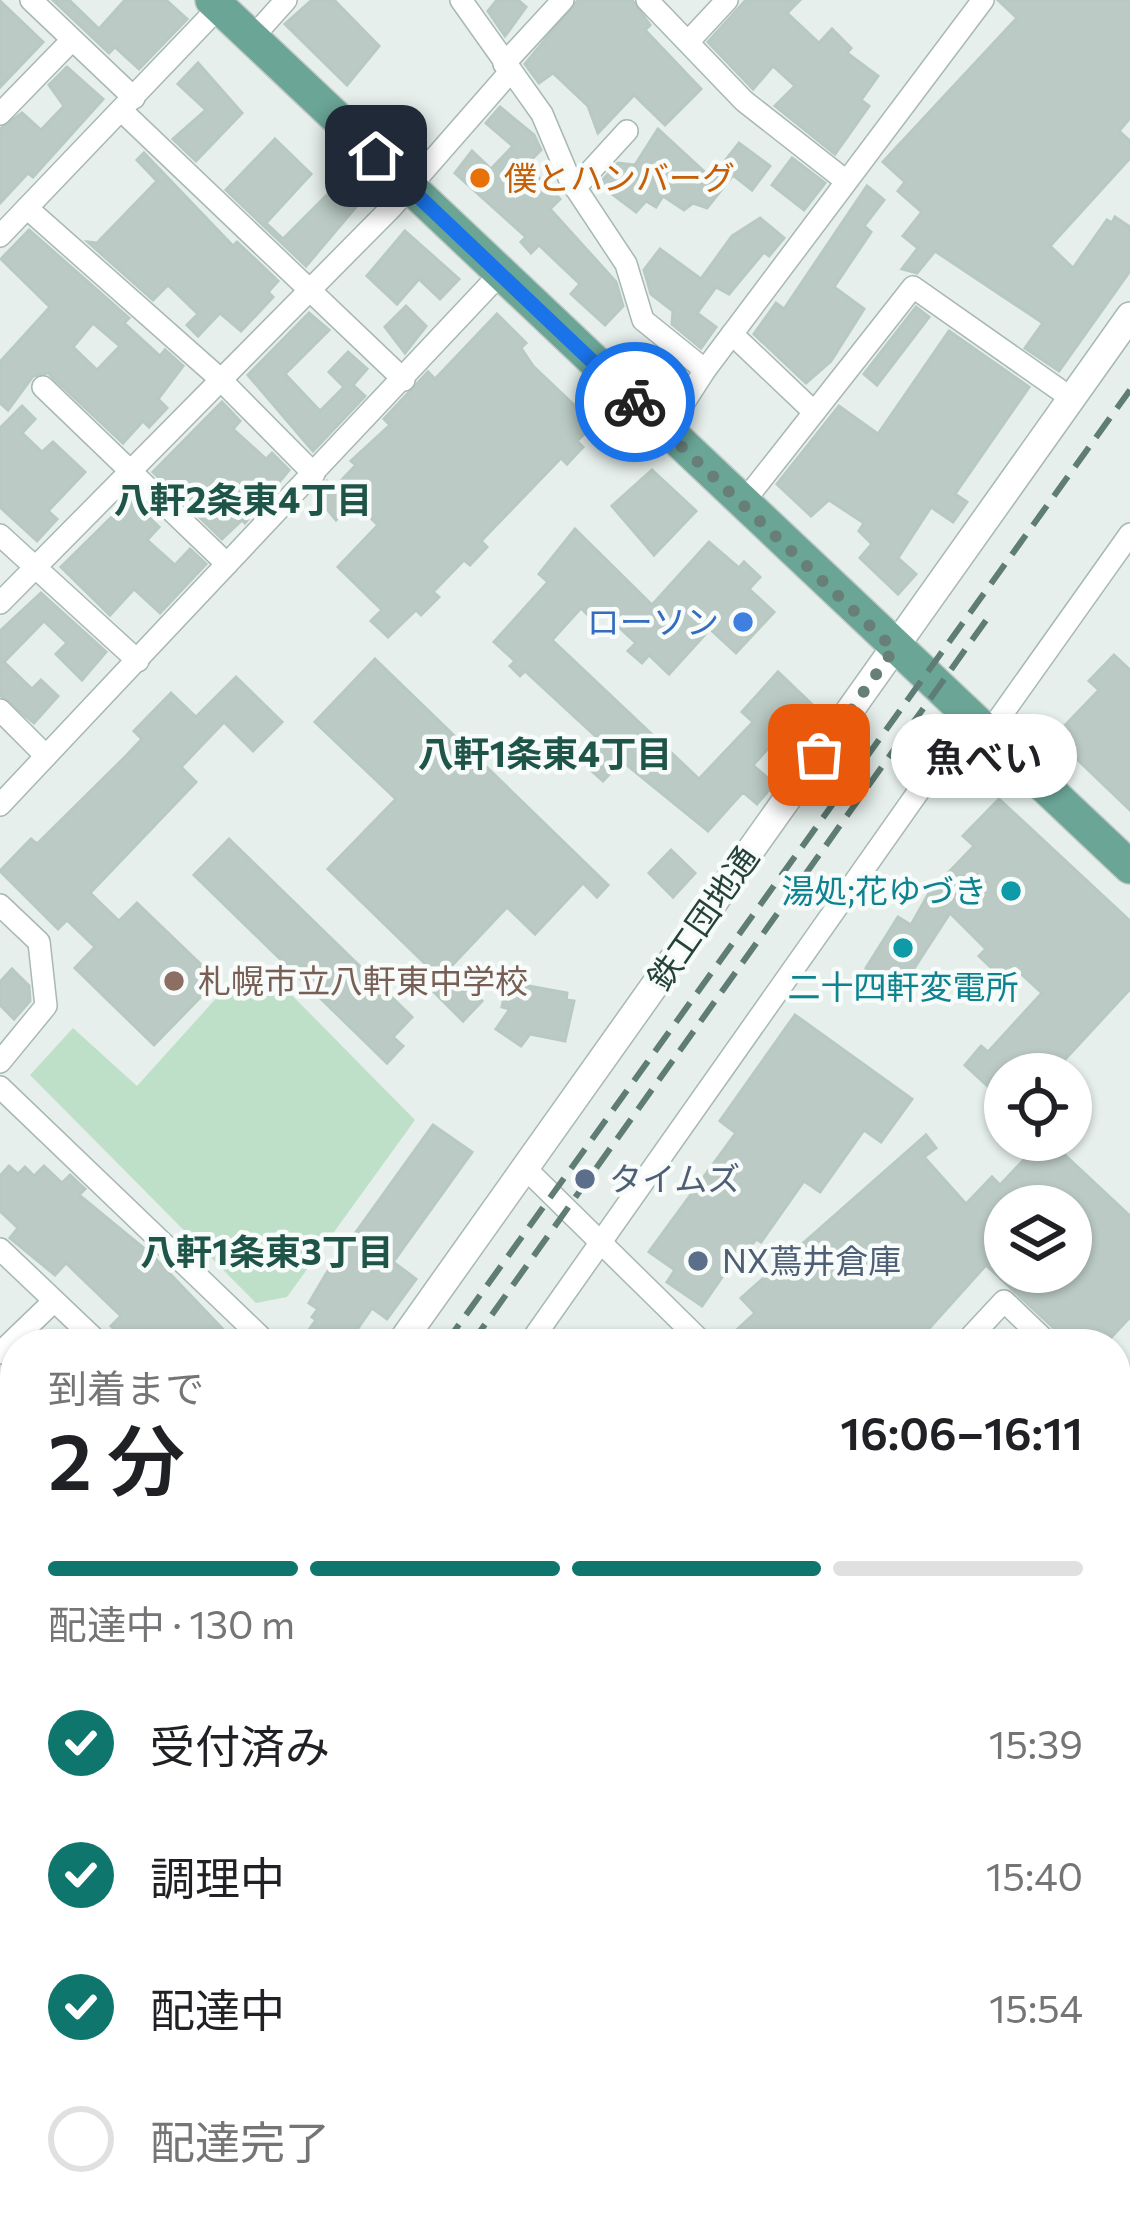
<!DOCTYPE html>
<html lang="ja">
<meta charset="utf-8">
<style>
:root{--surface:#fff;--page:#f6f6f6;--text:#202124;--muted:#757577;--line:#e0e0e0;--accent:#0f766e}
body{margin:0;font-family:Commissioner,"Noto Sans JP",sans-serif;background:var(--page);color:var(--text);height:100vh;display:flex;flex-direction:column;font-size:45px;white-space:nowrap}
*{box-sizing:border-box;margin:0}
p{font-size:39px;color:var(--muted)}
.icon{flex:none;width:66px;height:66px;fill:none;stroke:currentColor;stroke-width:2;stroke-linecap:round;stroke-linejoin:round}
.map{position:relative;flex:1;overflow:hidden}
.sheet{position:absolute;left:0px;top:1329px;width:1131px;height:900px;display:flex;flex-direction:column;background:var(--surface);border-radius:48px 48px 0 0;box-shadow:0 3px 9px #0004}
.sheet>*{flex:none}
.buttons{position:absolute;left:984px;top:1053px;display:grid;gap:24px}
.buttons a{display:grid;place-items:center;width:108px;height:108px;border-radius:50%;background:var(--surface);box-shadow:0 3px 9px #0004;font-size:60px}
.pin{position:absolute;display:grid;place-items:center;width:102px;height:102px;color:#fff;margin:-51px;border-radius:24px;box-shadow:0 6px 18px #0006}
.courier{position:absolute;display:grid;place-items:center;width:120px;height:120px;margin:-60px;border:9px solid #1a73e8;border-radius:50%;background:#fff;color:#222;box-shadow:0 3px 15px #0007}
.bubble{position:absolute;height:84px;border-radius:42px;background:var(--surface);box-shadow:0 3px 9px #0004;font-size:39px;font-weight:600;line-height:84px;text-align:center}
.headline em{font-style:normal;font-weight:600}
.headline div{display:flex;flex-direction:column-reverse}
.headline{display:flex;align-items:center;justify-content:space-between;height:204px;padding:0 48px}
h1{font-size:78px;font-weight:600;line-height:90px}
.bar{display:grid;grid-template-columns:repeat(4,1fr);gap:18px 12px;align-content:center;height:144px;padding:0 48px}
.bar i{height:15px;border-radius:9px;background:var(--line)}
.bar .current{background:var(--accent)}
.bar p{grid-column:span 4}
ol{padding:0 48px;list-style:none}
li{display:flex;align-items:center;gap:36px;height:132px}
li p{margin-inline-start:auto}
li .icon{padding:12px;border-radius:50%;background:var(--accent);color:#fff;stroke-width:4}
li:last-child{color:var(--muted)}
li i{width:66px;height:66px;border:6px solid var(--line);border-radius:50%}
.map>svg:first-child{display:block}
</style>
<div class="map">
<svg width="1130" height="2229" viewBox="0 0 1130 2229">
<rect width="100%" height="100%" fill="#e6efeb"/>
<path fill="#bfe0c8" d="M268 971 415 1120 287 1297 256 1303 30 1075 73 1028 137 1086 238 974Z"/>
<g fill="#bbcac4" stroke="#b8c9c2" stroke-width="3" fill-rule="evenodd">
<path d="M53 0H69L99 29 125 0H166L187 19 139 69 115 47 109 53Z"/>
<path d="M312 0H334L379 46 347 85 285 24Z"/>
<path d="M497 0H518L526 7 505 36 488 11Z"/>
<path d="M578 0H632L650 25 645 30 701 89 665 125 634 95 598 133 588 106 553 73 539 83 525 64Z"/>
<path d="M746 0H800L787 13 819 43 832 29 851 48 847 53 878 76 861 100 869 106 835 154 775 106 795 86 773 66 753 89 708 42Z"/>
<path d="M998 0H1130V118L1119 131 1130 141V158L1050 246 1073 268 1107 220 1112 223 1115 217 1130 227V271L1059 371 1025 348 1043 323 935 251 917 273 902 269 918 248 903 236 922 212 898 191 905 182 883 162 1017 18Z"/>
<path d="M0 1 43 42 0 87Z"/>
<path d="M198 63 242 113 196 161 173 139 206 110 178 84Z"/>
<path d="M67 67 103 99 33 177 28 173 0 203V129L22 113 41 130 64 106 49 85Z"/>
<path d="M500 107 534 135 541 150 526 165 560 199 550 209 616 282 623 306 605 325 571 294 580 284 539 245 531 253 521 242 526 237 455 173 472 151 491 169 513 146 486 123Z"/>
<path d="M658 129 708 175H714L739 143 770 166 752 190 733 175 707 208 693 203 684 210 663 196 656 207 646 201 636 212 599 184 618 163 635 165Z"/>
<path d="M275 139 311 174 266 223 283 239 344 178 361 201 306 266 226 190Z"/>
<path d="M144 153 233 246 237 242 278 281 268 292 273 297 241 331 220 313 198 336 187 325 198 314 168 285 153 300 88 242 97 243 157 181 137 160Z"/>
<path d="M792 158 825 183 804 210 772 185Z"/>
<path d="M867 186 884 200 864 226 871 232 834 287 864 309 831 361 806 383 754 334 776 303 784 309Z"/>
<path d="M760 218 784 238 769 256 764 252 729 294 716 287 697 313 716 327 701 348 672 324 673 311 651 294 644 270 660 249 701 279 732 236Z"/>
<path d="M29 230 129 318 124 323 160 356 165 350 183 366 158 399 167 408 149 427 143 421 123 443 48 373 33 376 8 410 0 403V362L50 307 1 259ZM93 323 120 346 97 370 73 347Z"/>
<path d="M405 231 459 279 440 299 419 279 397 304 367 276Z"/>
<path d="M406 306 426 326 405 353 385 327Z"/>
<path d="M916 307 929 317 877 385 864 374Z"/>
<path d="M309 313 329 330 285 374 320 411 344 387 329 372 348 352 367 369 353 385 365 396 313 451 248 375Z"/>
<path d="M497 314 526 343 521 348 533 366 594 424 577 441 583 447 567 464 561 458 481 541 487 547 470 565 464 560 433 592 439 597 421 615 416 610 388 637 371 621 382 610 338 567 378 525 354 502 336 520 314 493 327 481 334 488 356 465 351 461 390 425 384 419 428 372 435 379Z"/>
<path d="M949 331 1029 387 955 494 967 502 953 522 931 507 898 558 916 574 898 594 860 558 872 544 859 531 864 523 829 500 811 516 777 484 839 406 878 434Z"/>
<path d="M222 402 240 421 233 429 266 459 272 453 289 470 245 523 242 520 222 539 153 472Z"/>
<path d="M22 406 35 419 22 433 42 452 53 442 85 472 48 511 57 519 37 541 0 507V428Z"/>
<path d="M652 470 696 511 654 555 612 506Z"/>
<path d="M130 499 159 527 147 540 175 565 190 549 206 564 160 613 134 589 110 615 61 567Z"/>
<path d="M575 529 652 605 709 542 739 568 744 562 760 577 749 589 774 612 736 653 710 629 669 674 649 655 642 663 628 651 636 643 599 609 591 618 581 608 552 640 699 779 753 722 742 712 778 672 821 713 785 752 774 742 753 765 774 784 757 804 743 792 708 831 622 761 603 781 585 765 604 744 525 671 520 676 510 666 515 661 494 642 548 582 539 574Z"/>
<path d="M41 593 106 652 82 680 56 654 67 643 44 621 4 662 32 689 41 680 58 696 34 723 0 695V631Z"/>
<path d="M1114 655 1130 670V810L1054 737 1099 690 1089 681Z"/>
<path d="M375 659 608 885 597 897 583 883 535 934 507 907 440 978 328 869 396 799 315 722Z"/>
<path d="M236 677 282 722 253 751 224 722 181 767 196 782 90 893 119 921 137 903 217 980 154 1045 75 968 95 947 67 920 58 929 0 871 31 839 37 844 125 757 142 739 134 731 171 693 196 717Z"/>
<path d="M999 799 1130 921V989L1056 1069 1005 1074V1102L965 1065 981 1046 988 1052 1042 993 1016 969 1004 980 979 956 986 949 950 913 900 990 866 968 898 917 911 925 929 893 974 846 963 836Z"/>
<path d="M229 839 412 1017 393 1037 403 1046 387 1063 194 875Z"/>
<path d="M671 850 695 873 673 897 649 873Z"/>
<path d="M12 969 29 986 30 1001 14 1019 0 1005V982Z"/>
<path d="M453 973 482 1001 463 1021 434 992Z"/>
<path d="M507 982 567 993 566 1000 574 1001 565 1041 530 1034 521 1046 496 1029 510 1009 502 1007Z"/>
<path d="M795 1015 912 1099 881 1142 864 1130 820 1192 804 1181 761 1242 756 1239 748 1250 743 1247 702 1306 667 1282 675 1270 649 1252 736 1133 720 1121Z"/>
<path d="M433 1125 472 1152 393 1262 416 1279 387 1319 372 1308 347 1344H299L316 1320 312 1317 318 1309 309 1303 326 1274Z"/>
<path d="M926 1135 936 1148 924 1157 966 1204 992 1177 1000 1185 1038 1145 1048 1154 1055 1146 1130 1216V1317L1105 1344H1071L986 1265 915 1344H737L730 1336 755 1313 741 1298ZM1005 1206H1071V1272H1005Z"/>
<path d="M9 1166 18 1174 25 1167 34 1176 44 1166 62 1183 70 1175 85 1189 79 1195 151 1254 237 1344H200L193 1337 186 1344H163L147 1328 129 1344 111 1326 121 1316 66 1263 55 1275 10 1238 18 1228 0 1211V1176Z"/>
<path d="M1130 1526V1609L1116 1625V1541Z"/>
<path d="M1130 2097V2217L1116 2204V2108Z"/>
<path d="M67 2214H116L105 2229H55Z"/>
<path d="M234 2214H293L309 2229H250Z"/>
<path d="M872 2214H950L936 2229H886Z"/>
</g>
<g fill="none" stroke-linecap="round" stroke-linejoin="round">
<g stroke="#a8b8b2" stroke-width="24">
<g id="minor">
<path d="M31 0 134 98"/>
<path d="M461 0 542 114 569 178 626 264 643 320 705 370"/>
<path d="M647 0 744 101 846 181"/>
<path d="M252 38 286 0"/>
<path d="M688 42 727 0"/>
<path d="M504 64 563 0"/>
<path d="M122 111 404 380"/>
<path d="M0 114 72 40"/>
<path d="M575 188 627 131"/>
<path d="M27 208 219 378 314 474"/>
<path d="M0 236 219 7"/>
<path d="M732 334 814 412"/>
<path d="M43 387 227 564"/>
<path d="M665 432 705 370 983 0"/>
<path d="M742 504 913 287 1071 398"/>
<path d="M0 535 138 661"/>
<path d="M0 603 391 208 510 72"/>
<path d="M0 710 46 756"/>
<path d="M988 734 1130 534"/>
<path d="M0 805 500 274"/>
<path d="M0 905 39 942 46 1006 0 1062"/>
<path d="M0 1087 268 1344"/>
<path d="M525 1168 704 1344"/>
<path d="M0 1249 100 1344"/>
<path d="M529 1344 971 717"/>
<path d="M964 1344 1004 1301 1049 1344"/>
<path d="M0 1353 54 1301"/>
<path d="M1116 1407 1130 1421"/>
<path d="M1116 1822 1130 1835"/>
<path d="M1116 1911 1130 1896"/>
<path d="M0 1935 15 1943"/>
<path d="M1116 2040 1130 2053"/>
<path d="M0 2090 15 2071"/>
<path d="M1116 2090 1130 2074"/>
<path d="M326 2214 342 2229"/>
<path d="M851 2214 866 2229"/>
<path d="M1105 2214 1121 2229"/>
<path d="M988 2229 1001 2214"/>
</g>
</g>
<g stroke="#a8b8b2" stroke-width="30">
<g id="tertiary">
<path d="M400 1344 1130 316"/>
<path d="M1116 1666 1130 1651"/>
<path d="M0 1894 15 1874"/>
<path d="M592 2229 606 2214"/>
</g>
</g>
<g stroke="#c2cac8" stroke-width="36">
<path id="primary" d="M212 0 1130 867"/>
</g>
<use href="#minor" stroke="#fff" stroke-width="21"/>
<use href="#tertiary" stroke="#fff" stroke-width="27"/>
<use href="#primary" stroke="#6aa596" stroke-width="33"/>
<g stroke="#5f7d75" stroke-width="6" stroke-dasharray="24 12" stroke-linecap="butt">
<path d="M445 1344 1130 390"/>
<path d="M471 1344 987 619"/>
<path d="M0 1952 15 1933"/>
<path d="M0 1986 15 1967"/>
</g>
</g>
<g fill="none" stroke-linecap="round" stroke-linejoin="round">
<path stroke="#687f78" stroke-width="12" stroke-dasharray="0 21.6" d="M635 402 894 649 819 755"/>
<path stroke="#1a73e8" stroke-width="15" d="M376 156 635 402"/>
</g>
<circle fill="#e8710a" stroke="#f7fbf9" stroke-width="4.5" cx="480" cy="178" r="12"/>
<circle fill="#3f7fe0" stroke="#f7fbf9" stroke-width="4.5" cx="743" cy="622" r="12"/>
<g fill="#0f9aa8" stroke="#f7fbf9" stroke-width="4.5">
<circle cx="1011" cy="891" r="12"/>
<circle cx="903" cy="948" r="12"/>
</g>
<circle fill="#8d6e63" stroke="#f7fbf9" stroke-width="4.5" cx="174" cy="981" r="12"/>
<g fill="#5c6f8a" stroke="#f7fbf9" stroke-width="4.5">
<circle cx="585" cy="1179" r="12"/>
<circle cx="698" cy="1261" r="12"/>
</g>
<g text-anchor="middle" stroke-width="9" stroke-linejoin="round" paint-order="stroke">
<g font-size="33" fill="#c56008" stroke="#f7fbf9" text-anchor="start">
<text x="504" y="190">僕とハンバーグ</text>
</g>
<g font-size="33" fill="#366cbe" stroke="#f7fbf9" text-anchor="end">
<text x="719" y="634">ローソン</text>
</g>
<g font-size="33" fill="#0d838f" stroke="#f7fbf9" text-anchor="end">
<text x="987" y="903">湯処;花ゆづき</text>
<text x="903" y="999" text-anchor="middle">二十四軒変電所</text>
</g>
<g font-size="33" fill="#24423a" stroke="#f7fbf9">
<text transform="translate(703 918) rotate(-55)" y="12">鉄工団地通</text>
</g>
<g font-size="33" fill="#785e54" stroke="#f7fbf9" text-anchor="start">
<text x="198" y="993">札幌市立八軒東中学校</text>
</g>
<g font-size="33" fill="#4e5e75" stroke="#f7fbf9" text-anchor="start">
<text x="609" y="1191">タイムズ</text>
<text x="722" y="1273">NX蔦井倉庫</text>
</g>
<g font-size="36" font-weight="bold" fill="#1f5548" stroke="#f7fbf9">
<text x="243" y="513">八軒2条東4丁目</text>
<text x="545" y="767">八軒1条東4丁目</text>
<text x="267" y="1265">八軒1条東3丁目</text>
</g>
</g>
</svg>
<div class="buttons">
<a><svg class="icon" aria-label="locate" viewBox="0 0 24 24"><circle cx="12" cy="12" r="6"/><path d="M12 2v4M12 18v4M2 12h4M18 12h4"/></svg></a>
<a><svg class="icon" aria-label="layers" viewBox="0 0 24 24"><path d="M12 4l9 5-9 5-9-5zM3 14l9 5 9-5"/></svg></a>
</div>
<div class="pin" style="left:819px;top:755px;background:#ea580c"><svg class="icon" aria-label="bag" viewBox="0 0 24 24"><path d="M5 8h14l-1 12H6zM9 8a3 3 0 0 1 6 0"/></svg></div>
<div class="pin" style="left:376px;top:156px;background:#1f2937"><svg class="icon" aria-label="home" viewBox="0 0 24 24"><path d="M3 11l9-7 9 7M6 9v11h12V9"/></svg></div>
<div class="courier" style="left:635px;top:402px"><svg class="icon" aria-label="bike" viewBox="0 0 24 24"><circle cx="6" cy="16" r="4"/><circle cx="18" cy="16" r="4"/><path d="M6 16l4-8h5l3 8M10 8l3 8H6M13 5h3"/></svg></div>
<div class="bubble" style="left:891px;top:714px;width:186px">魚べい</div>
<section class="sheet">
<div class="headline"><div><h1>2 分</h1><p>到着まで</p></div><em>16:06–16:11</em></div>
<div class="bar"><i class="current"></i><i class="current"></i><i class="current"></i><i></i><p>配達中 · 130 m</p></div>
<ol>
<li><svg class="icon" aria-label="check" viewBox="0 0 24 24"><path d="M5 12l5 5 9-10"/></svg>受付済み<p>15:39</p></li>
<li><svg class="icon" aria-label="check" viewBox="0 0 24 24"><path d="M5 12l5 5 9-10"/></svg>調理中<p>15:40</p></li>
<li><svg class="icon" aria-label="check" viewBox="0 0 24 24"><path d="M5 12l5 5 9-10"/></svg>配達中<p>15:54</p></li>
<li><i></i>配達完了</li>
</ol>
</section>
</div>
